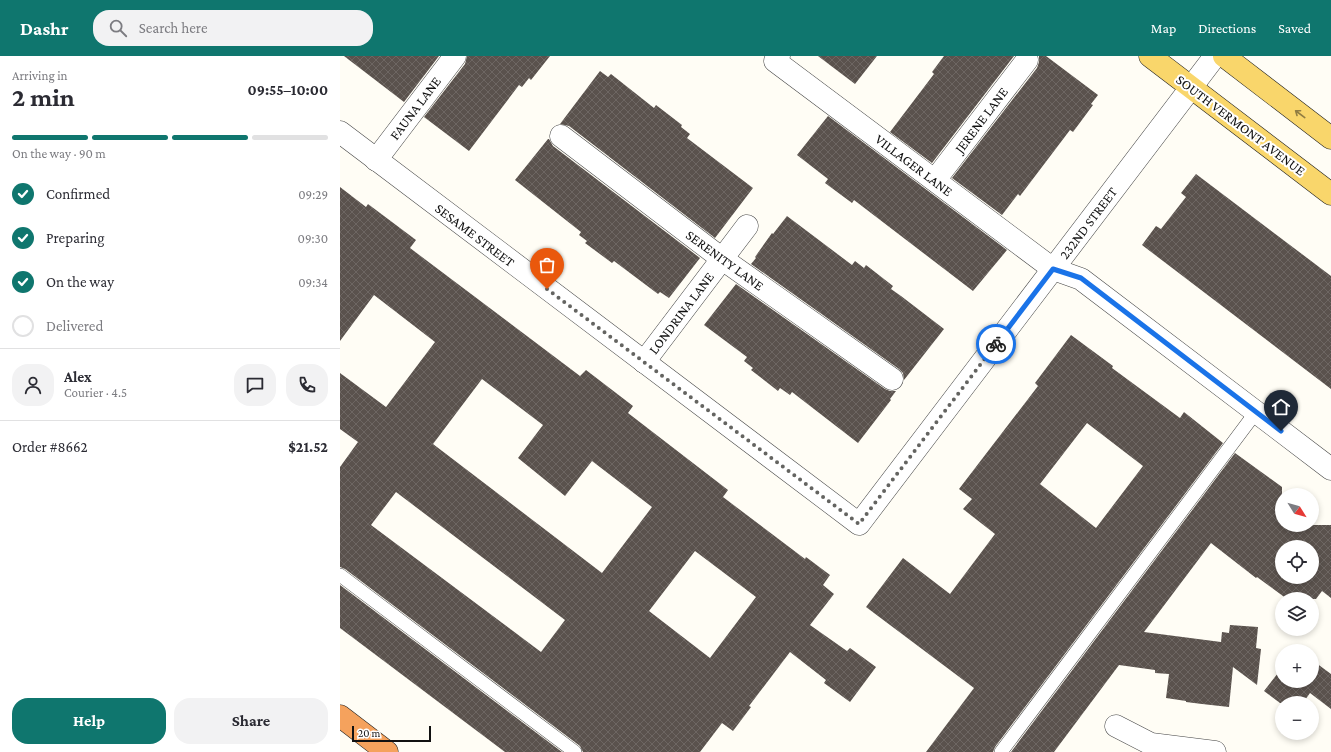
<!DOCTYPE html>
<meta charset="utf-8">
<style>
:root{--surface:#fff;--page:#f2f2f3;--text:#2b2b33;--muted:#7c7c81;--line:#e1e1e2;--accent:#0f766e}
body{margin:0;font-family:"Crimson Pro",serif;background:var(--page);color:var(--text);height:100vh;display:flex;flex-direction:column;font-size:15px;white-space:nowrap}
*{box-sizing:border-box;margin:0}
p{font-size:13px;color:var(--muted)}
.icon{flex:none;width:22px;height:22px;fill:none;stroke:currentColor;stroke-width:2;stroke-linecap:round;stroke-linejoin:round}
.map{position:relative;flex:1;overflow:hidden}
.details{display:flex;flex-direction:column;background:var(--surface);width:340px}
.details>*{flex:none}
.needle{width:26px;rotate:127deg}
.controls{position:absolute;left:935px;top:432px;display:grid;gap:8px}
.controls a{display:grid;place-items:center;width:44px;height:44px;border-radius:50%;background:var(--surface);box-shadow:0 2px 6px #0003;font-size:20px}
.scale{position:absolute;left:12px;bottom:10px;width:79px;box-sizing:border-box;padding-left:4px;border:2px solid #111;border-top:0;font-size:11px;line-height:14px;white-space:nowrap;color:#111;-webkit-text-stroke:3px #fff;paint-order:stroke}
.pin{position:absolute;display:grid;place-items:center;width:34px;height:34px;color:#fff;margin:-41px -17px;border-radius:50% 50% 50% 0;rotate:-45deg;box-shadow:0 0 4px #0007}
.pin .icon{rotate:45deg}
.courier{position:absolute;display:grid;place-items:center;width:40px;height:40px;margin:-20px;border:3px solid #1a73e8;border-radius:50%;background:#fff;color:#222;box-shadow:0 1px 5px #0007}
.head em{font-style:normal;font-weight:700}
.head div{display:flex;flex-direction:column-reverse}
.head{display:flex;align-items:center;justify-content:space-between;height:68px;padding:0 12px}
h1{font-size:26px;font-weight:700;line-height:30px}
.bar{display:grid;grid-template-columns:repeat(4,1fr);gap:6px 4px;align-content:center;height:48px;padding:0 12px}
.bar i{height:5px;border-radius:3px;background:var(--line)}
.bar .on{background:var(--accent)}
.bar p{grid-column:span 4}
.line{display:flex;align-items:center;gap:10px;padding:0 12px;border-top:1px solid var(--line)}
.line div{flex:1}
.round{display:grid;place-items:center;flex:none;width:42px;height:42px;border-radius:16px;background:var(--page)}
ol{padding:0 12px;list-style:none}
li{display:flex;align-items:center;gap:12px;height:44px}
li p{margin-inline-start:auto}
li .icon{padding:4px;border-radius:50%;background:var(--accent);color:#fff;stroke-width:4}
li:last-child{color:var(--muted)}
li i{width:22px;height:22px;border:2px solid var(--line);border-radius:50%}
.button{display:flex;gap:8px;margin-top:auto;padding:8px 12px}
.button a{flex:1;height:46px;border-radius:16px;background:var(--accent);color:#fff;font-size:16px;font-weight:700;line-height:46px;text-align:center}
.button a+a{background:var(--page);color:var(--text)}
header{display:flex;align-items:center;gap:24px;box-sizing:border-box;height:56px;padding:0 20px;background:var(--accent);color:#fff}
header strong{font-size:19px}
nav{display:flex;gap:22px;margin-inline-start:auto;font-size:14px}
.search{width:280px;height:36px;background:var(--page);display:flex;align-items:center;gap:10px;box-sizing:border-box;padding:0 14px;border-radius:16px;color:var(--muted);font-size:15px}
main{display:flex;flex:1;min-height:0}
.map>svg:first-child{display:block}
</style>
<header>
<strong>Dashr</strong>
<div class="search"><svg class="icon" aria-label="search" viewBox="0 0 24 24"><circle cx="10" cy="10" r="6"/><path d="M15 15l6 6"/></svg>Search here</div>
<nav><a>Map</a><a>Directions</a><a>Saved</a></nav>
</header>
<main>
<section class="details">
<div class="head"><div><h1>2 min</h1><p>Arriving in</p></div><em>09:55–10:00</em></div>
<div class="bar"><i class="on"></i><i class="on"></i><i class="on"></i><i></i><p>On the way · 90 m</p></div>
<ol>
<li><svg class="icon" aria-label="check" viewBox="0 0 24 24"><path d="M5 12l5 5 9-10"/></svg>Confirmed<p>09:29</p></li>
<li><svg class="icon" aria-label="check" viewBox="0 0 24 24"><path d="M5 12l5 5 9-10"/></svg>Preparing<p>09:30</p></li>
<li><svg class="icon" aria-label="check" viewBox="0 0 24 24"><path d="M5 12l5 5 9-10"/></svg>On the way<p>09:34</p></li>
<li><i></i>Delivered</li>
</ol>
<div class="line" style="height:72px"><a class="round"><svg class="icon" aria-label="person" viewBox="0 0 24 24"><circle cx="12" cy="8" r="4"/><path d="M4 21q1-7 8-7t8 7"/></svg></a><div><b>Alex</b><p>Courier · 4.5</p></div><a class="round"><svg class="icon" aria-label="chat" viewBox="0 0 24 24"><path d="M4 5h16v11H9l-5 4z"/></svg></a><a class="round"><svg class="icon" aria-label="phone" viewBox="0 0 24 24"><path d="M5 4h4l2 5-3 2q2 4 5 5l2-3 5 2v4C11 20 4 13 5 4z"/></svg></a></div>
<div class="line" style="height:52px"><div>Order #8662</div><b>$21.52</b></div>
<div class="button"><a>Help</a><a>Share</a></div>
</section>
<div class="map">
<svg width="991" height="696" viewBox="0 0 991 696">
<defs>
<pattern id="building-cross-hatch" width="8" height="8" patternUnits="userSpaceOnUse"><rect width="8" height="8" fill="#5a524d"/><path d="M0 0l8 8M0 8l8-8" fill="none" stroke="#6d6662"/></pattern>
</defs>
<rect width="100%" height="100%" fill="#fffdf5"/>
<g fill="url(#building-cross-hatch)" fill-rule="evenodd">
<path d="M4 0H99L64 46Z"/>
<path d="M127 0H210L191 24 189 22 182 31 179 29 129 95 84 61 125 8Z"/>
<path d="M478 0H537L515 28Z"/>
<path d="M604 0H674L592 107 550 76 594 18 592 16Z"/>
<path d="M699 0H706L758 39 751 48 753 49 733 76 730 74 680 140 678 138 662 159 612 122 697 12 699 6Z"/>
<path d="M260 15 268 21 271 18 314 52 316 49 342 69 341 71 350 78 347 82 413 132 375 182 229 70 220 68Z"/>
<path d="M488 60 667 194 633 235 514 144 512 147 485 127 488 123 457 99Z"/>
<path d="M208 83H209L213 90 360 202 329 242 320 236 318 238 274 205 272 207 245 187 247 185 239 179 241 176 175 124Z"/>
<path d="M856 118 991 220V333L802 189 816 170 821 173 846 141 841 137Z"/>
<path d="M0 131 26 151 28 148 76 184 70 192 240 320 246 314 293 350 288 357 388 434 383 441 465 503 466 501 490 519 483 529 494 538 470 569 507 595 510 592 536 611 510 646 484 627 486 624 450 596 409 650 411 651 393 675 382 667 360 696H243L240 690 5 513 0 511V411L18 386 0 373V317L46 351 95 286 34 239 0 285ZM142 323 203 369 178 402 225 440 252 405 312 451 262 517 93 388ZM56 436 225 564 201 596 31 469ZM355 495 416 541 370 602 309 555Z"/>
<path d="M447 160 512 209 515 205 524 212 526 209 553 230 551 233 561 240 604 273 564 324 563 317 559 313 411 208 416 202 415 201 432 177 433 178Z"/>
<path d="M396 228 545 333 550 335H556L550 343 551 344 518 387 452 336 450 339 440 332 438 335 411 314 413 312 404 305 407 301 364 269Z"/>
<path d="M731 279 773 310 772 312 840 362 844 356 883 387 655 691 653 696H586L634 632 526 551 563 502 610 538 655 478 623 453 632 443 619 433 698 330 695 327ZM747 367 803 410 756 472 700 428Z"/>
<path d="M895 397 942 431V469H991V542L982 535 976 543H947L917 521 916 522 871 487 804 576 881 586 882 576 889 577 890 569 918 571 916 592 921 593 917 629 893 611 889 651 862 648 846 646V645L826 642 829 618 815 617V614L779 609 714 696H671ZM942 491H972V521H942Z"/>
<path d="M0 529 222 696H165L0 572Z"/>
<path d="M972 604 991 618V653L970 637 963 647H940L924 635 942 612V625H972Z"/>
</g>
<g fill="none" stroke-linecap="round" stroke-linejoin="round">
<g stroke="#444" stroke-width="14">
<g id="lane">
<path d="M0 519 235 696"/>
<path d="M661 696 916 356"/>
</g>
</g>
<g stroke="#444" stroke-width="23">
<g id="street">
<path d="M439 0 435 5 713 213 741 223 991 413"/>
<path d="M0 76 519 468 875 0"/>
<path d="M221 80 381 202 552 323"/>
<path d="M36 104 115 0"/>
<path d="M595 124 687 4"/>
<path d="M304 306 407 170"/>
<path d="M776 670 811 688 875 696"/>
</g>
</g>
<g stroke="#222" stroke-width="23">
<g id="primary">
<path d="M810 0 991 138"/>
<path d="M884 0 991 82"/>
</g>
</g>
<g stroke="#222" stroke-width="23">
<path id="highway" d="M0 660 47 696"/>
</g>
<use href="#lane" stroke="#fff" stroke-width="13"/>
<use href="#street" stroke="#fff" stroke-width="22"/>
<use href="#primary" stroke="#f9d66b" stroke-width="22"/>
<use href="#highway" stroke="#f5a25d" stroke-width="22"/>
</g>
<defs><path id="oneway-shaft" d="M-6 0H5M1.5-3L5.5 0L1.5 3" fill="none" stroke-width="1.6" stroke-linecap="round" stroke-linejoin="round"/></defs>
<use stroke="#917d42" href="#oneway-shaft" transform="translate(960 58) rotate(-143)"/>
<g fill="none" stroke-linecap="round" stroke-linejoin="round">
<path stroke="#646461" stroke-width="4" stroke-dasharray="0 7.2" d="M207 233 519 468 656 288"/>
<path stroke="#1a73e8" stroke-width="5" d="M656 288 713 213 741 222 941 375"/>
</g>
<g text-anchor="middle" stroke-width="4" stroke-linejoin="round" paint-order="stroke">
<g font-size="14" fill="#111" stroke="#fff">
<text transform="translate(75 52) rotate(-53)" y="5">FAUNA LANE</text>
<text transform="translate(641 64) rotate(-53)" y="5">JERENE LANE</text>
<text transform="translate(901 69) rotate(37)" y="5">SOUTH VERMONT AVENUE</text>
<text transform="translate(574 109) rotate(37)" y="5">VILLAGER LANE</text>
<text transform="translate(748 167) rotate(-53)" y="5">232ND STREET</text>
<text transform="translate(135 179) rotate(37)" y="5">SESAME STREET</text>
<text transform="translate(385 204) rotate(36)" y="5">SERENITY LANE</text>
<text transform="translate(341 257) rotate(-53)" y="5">LONDRINA LANE</text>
</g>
</g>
</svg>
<div class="controls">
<a><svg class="needle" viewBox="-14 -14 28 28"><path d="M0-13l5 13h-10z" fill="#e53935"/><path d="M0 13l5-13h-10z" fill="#7c7c81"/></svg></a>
<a><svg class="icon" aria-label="locate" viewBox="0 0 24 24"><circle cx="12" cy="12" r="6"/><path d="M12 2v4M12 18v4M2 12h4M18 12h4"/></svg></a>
<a><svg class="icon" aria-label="layers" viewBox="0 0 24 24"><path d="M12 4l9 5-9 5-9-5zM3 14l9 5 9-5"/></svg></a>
<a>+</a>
<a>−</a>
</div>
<div class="scale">20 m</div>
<div class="pin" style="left:207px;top:233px;background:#ea580c"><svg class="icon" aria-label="bag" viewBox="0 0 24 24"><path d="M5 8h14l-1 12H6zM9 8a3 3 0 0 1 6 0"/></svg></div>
<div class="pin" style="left:941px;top:375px;background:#1f2937"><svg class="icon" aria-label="home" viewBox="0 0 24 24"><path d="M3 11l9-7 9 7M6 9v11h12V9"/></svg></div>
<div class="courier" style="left:656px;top:288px"><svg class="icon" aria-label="bike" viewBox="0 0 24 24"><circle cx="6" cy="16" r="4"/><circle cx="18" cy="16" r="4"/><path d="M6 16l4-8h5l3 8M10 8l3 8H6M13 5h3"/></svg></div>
</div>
</main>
